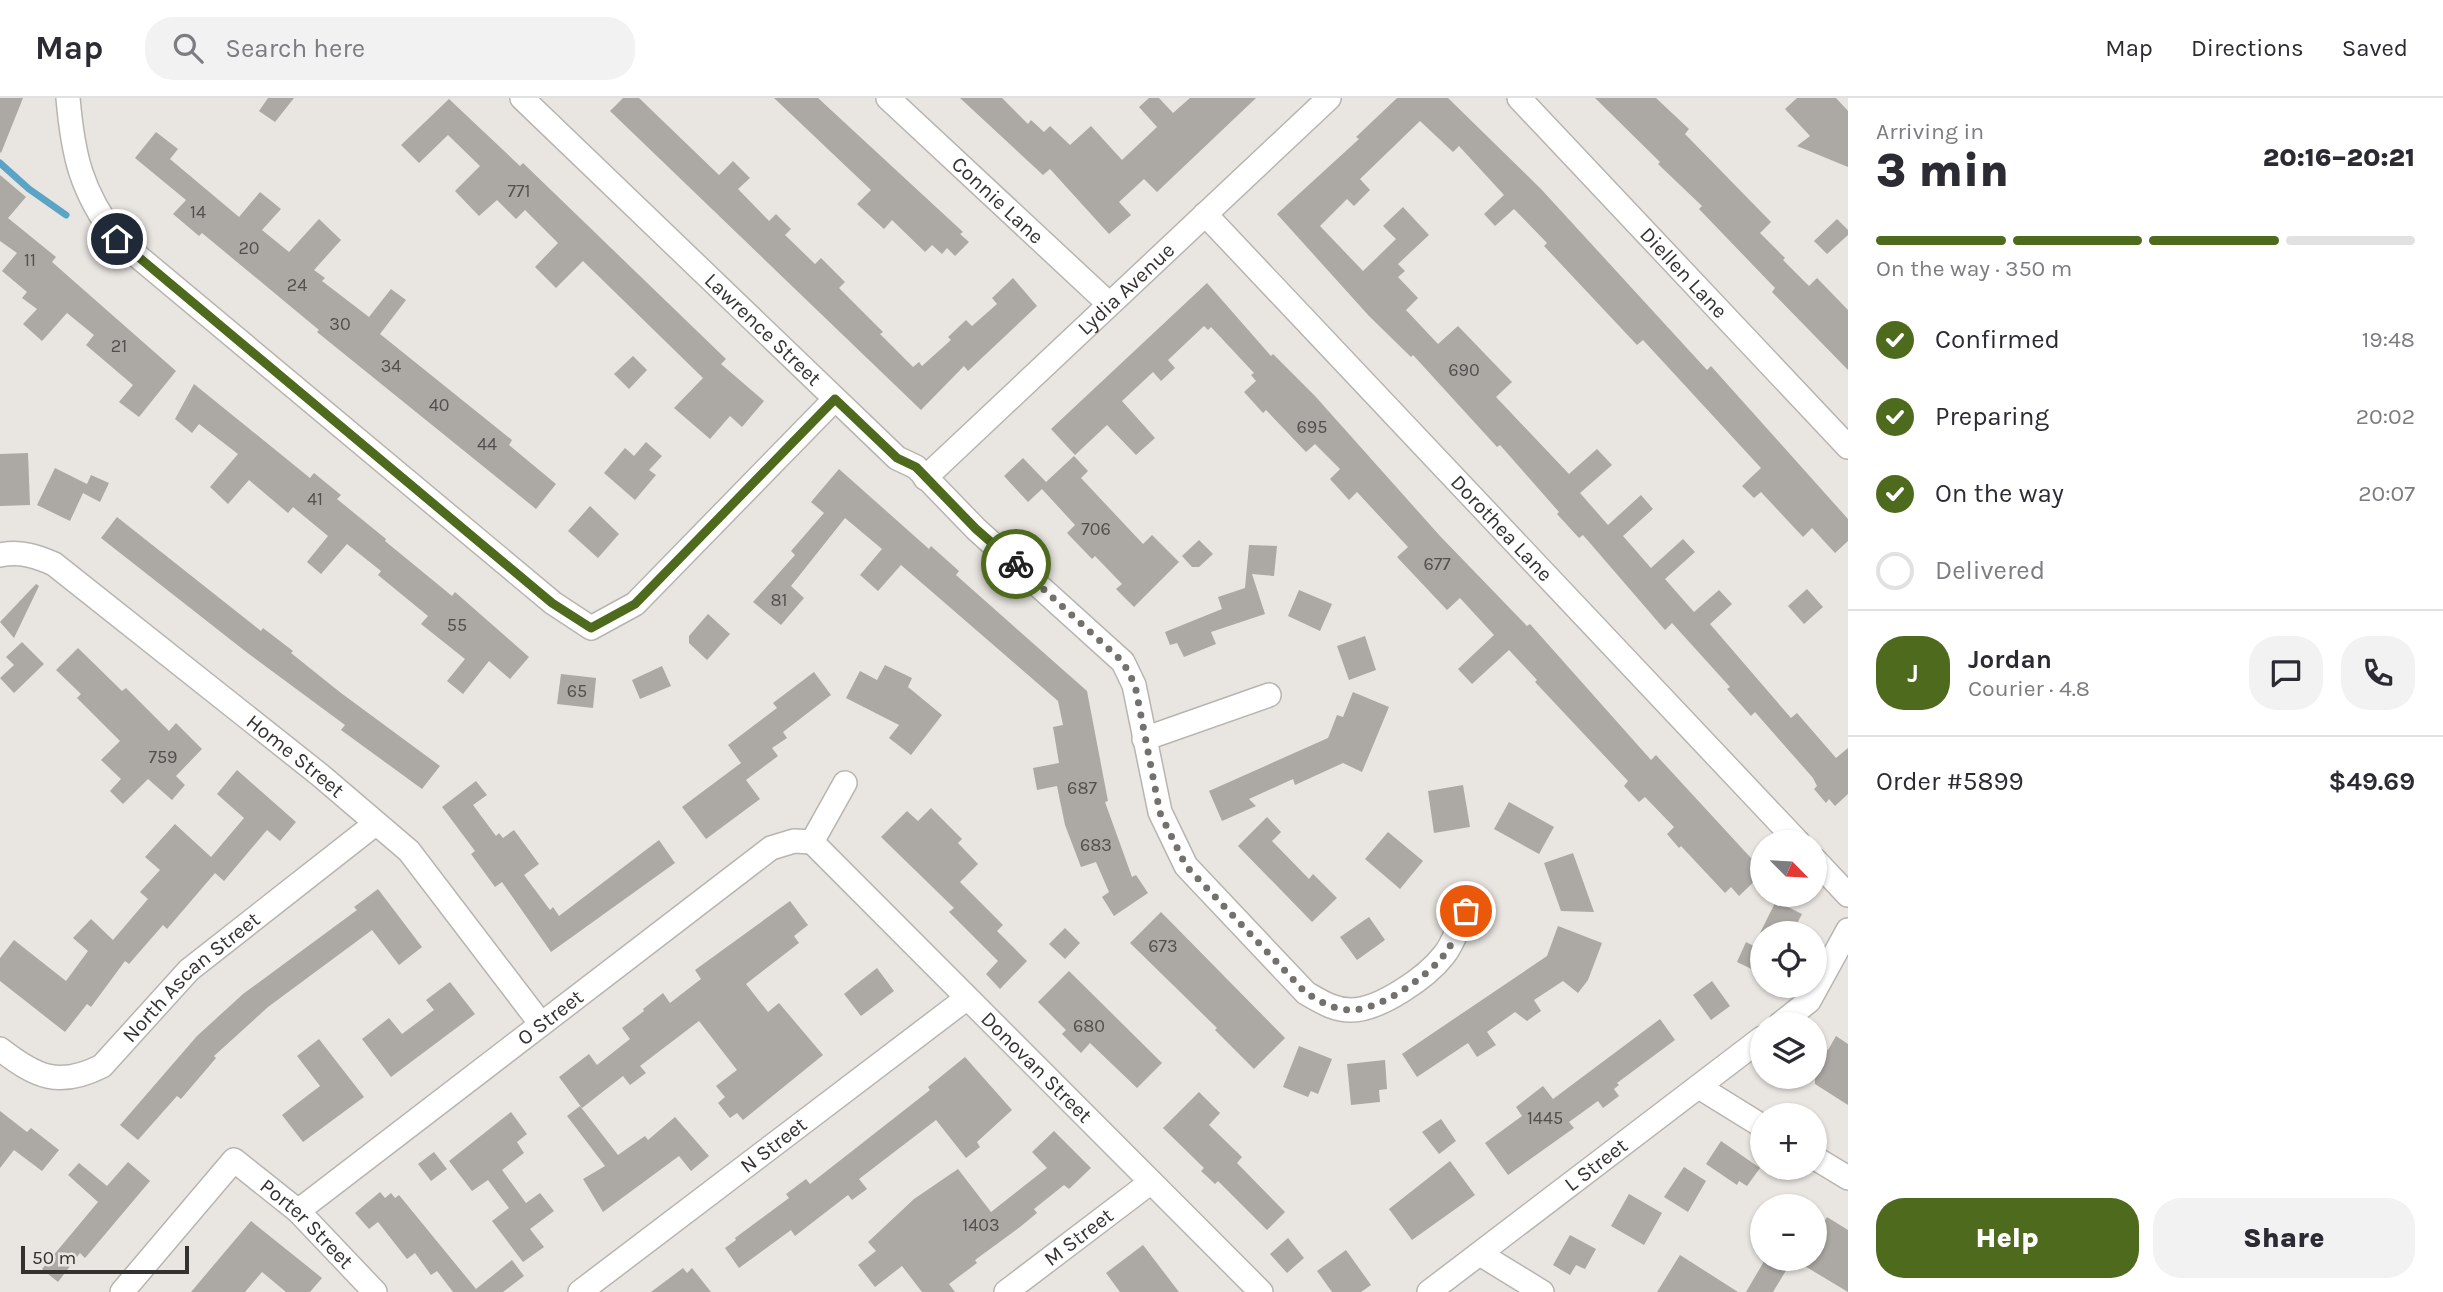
<!DOCTYPE html>
<meta charset="utf-8">
<style>
:root{--surface:#fff;--page:#f2f2f3;--text:#2b2b33;--muted:#7c7c81;--line:#e1e1e2;--accent:#4e6a1d}
body{margin:0;font-family:Karla,sans-serif;background:var(--page);color:var(--text);height:100vh;display:flex;flex-direction:column;font-size:26px;white-space:nowrap}
*{box-sizing:border-box;margin:0}
p{font-size:23px;color:var(--muted)}
.icon{flex:none;width:38px;height:38px;fill:none;stroke:currentColor;stroke-width:2;stroke-linecap:round;stroke-linejoin:round}
.map{position:relative;flex:1;overflow:hidden}
.sheet{display:flex;flex-direction:column;background:var(--surface);width:595px}
.sheet>*{flex:none}
.needle{width:46px;rotate:114deg}
.buttons{position:absolute;left:1750px;top:732px;display:grid;gap:14px}
.buttons a{display:grid;place-items:center;width:77px;height:77px;border-radius:50%;background:var(--surface);box-shadow:0 2px 5px #0004;font-size:35px}
.scale{position:absolute;left:21px;bottom:18px;width:168px;box-sizing:border-box;padding-left:7px;border:4px solid #333230;border-top:0;font-size:19px;line-height:24px;white-space:nowrap;color:#333230;-webkit-text-stroke:5px #e9e5e1;paint-order:stroke}
.pin{position:absolute;display:grid;place-items:center;width:60px;height:60px;color:#fff;margin:-30px;border:4px solid #fff;border-radius:50%;box-shadow:0 2px 7px #0007}
.courier{position:absolute;display:grid;place-items:center;width:70px;height:70px;margin:-35px;border:5px solid #4e6a1d;border-radius:50%;background:#fff;color:#222;box-shadow:0 2px 9px #0007}
.summary em{font-style:normal;font-weight:800}
.summary div{display:flex;flex-direction:column-reverse}
.summary{display:flex;align-items:center;justify-content:space-between;height:119px;padding:0 28px}
h1{font-size:46px;font-weight:800;line-height:52px}
.bar{display:grid;grid-template-columns:repeat(4,1fr);gap:10px 7px;align-content:center;height:84px;padding:0 28px}
.bar i{height:9px;border-radius:5px;background:var(--line)}
.bar .selected{background:var(--accent)}
.bar p{grid-column:span 4}
.line{display:flex;align-items:center;gap:18px;padding:0 28px;border-top:2px solid var(--line)}
.line div{flex:1}
.round{display:grid;place-items:center;flex:none;width:74px;height:74px;border-radius:28px;background:var(--page)}
ol{padding:0 28px;list-style:none}
li{display:flex;align-items:center;gap:21px;height:77px}
li p{margin-inline-start:auto}
li .icon{padding:7px;border-radius:50%;background:var(--accent);color:#fff;stroke-width:4}
li:last-child{color:var(--muted)}
li i{width:38px;height:38px;border:4px solid var(--line);border-radius:50%}
.action{display:flex;gap:14px;margin-top:auto;padding:14px 28px}
.action a{flex:1;height:80px;border-radius:28px;background:var(--accent);color:#fff;font-size:28px;font-weight:800;line-height:80px;text-align:center}
.action a+a{background:var(--page);color:var(--text)}
header{display:flex;align-items:center;gap:42px;box-sizing:border-box;height:98px;padding:0 35px;background:var(--surface);border-bottom:2px solid var(--line)}
header strong{font-size:33px}
nav{display:flex;gap:38px;margin-inline-start:auto;font-size:24px}
.search{width:490px;height:63px;background:var(--page);display:flex;align-items:center;gap:18px;box-sizing:border-box;padding:0 24px;border-radius:28px;color:var(--muted);font-size:26px}
main{display:flex;flex:1;min-height:0}
.map>svg:first-child{display:block}
</style>
<header>
<strong>Map</strong>
<div class="search"><svg class="icon" aria-label="search" viewBox="0 0 24 24"><circle cx="10" cy="10" r="6"/><path d="M15 15l6 6"/></svg>Search here</div>
<nav><a>Map</a><a>Directions</a><a>Saved</a></nav>
</header>
<main>
<div class="map">
<svg width="1848" height="1194" viewBox="0 0 1848 1194">
<rect width="100%" height="100%" fill="#e9e5e1"/>
<g fill="none" stroke-linecap="round" stroke-linejoin="round">
<path stroke="#5ba4c6" stroke-width="7" d="M0 65 29 91 66 117"/>
</g>
<g fill="#aca8a4">
<path d="M0 0H23L1 55 0 54Z"/>
<path d="M268 0H294L275 24 259 13Z"/>
<path d="M623 0H639L719 77 733 63 750 80 738 91 769 123 776 116 791 131 785 137 815 166 821 160 845 184 839 190 883 234 880 236 913 269 919 264 922 268 951 242 948 239 966 222 972 228 997 206 992 200 1013 180 1037 208 968 273 964 268 921 312 610 13Z"/>
<path d="M774 0H818L963 134 960 136 969 144 955 158 947 150 942 156 932 147 925 154 892 122 884 131 857 106 871 92Z"/>
<path d="M960 0H1002L1028 26 1031 22 1044 34 1050 28 1070 47 1091 28 1122 62 1157 29 1139 9 1149 0H1159L1173 15 1190 0H1256L1157 94 1144 81 1119 104 1131 117 1109 136 1050 71 1043 77Z"/>
<path d="M1397 0H1448L1541 91 1707 272 1711 268 1848 421V443L1835 455 1812 430 1803 439 1761 394 1754 400 1742 388 1761 370 1643 242 1637 247 1544 148 1547 145 1514 111 1495 128 1484 116 1504 97 1459 48 1453 54 1420 23 1360 81 1370 92 1354 108 1347 101 1320 128 1363 173 1396 141 1383 128 1403 109 1429 137 1398 166 1405 173 1398 179 1418 200 1406 212 1438 246 1458 228 1512 284 1496 299 1569 376 1597 351 1612 367 1580 395 1608 427 1641 397 1653 411 1623 438 1651 470 1683 441 1695 454 1665 481 1694 514 1719 492 1732 506 1710 526 1791 620 1797 615 1836 660 1848 650V696L1835 708 1829 701 1826 705 1814 691 1817 688 1813 680 1755 614 1751 618 1727 591 1730 589 1672 525 1665 532 1583 437 1579 440 1557 416 1559 414 1500 347 1497 349 1413 257 1411 259 1369 218 1277 116 1359 41 1356 39Z"/>
<path d="M1595 0H1656L1689 31 1685 36 1771 124 1760 135 1785 160 1783 162 1809 188 1817 180 1848 212V272L1772 194 1775 190 1699 111 1702 108 1658 66 1660 64Z"/>
<path d="M1797 0H1836L1848 13V69L1797 48 1810 38 1785 11Z"/>
<path d="M449 1 520 68 523 65 726 261 721 266 764 303 742 329 730 318 710 341 674 310 703 280 583 163 556 190 535 169 558 145 525 112 516 121 497 102 479 118 455 93 480 68 448 37 419 65 401 47Z"/>
<path d="M156 34 178 51 170 61 239 119 260 94 281 111 262 132 289 154 319 121 341 142 314 172 325 180 322 183 369 219 391 191 406 202 380 236 512 342 509 347 556 386 536 411 317 234 319 232 202 135 199 138 173 116 186 102 135 60Z"/>
<path d="M0 77 26 99 8 120 56 159 52 164 176 273 139 319 119 304 133 287 86 247 94 237 67 215 42 243 23 226 37 211 22 200 27 194 2 173 17 155 0 143Z"/>
<path d="M1837 121 1848 132V137L1827 156 1814 143Z"/>
<path d="M1207 185 1271 258 1273 256 1315 298 1440 438 1527 528 1530 526 1651 662 1656 657 1762 772V776L1739 798 1731 789 1725 795 1681 748 1679 750 1667 736 1674 729 1645 699 1639 704 1624 688 1628 683 1535 584 1537 582 1509 552 1472 586 1458 571 1494 537 1460 500 1447 512 1397 459 1408 449 1357 394 1349 402 1330 381 1340 371 1315 346 1306 354 1266 312 1263 315 1244 294 1256 283 1251 277 1254 275 1211 229 1208 232 1204 228 1168 262 1175 270 1161 283 1153 274 1122 303 1155 340 1136 357 1107 327 1075 357 1051 331Z"/>
<path d="M633 258 647 272 629 291 614 276Z"/>
<path d="M194 286 310 380 314 375 341 397 337 401 386 441 385 443 452 498 455 494 529 559 510 581 489 563 463 596 447 583 465 561 421 526 428 518 378 477 381 473 347 446 321 476 307 464 328 438 293 409 288 415 249 382 228 406 210 389 238 356 199 326 192 335 175 321Z"/>
<path d="M646 344 662 358 649 372 656 377 635 402 604 375 625 350 634 358Z"/>
<path d="M28 355 30 407 0 408V356Z"/>
<path d="M1074 358 1088 373 1081 380 1143 446 1152 437 1179 464 1134 509 1116 491 1122 486 1095 458 1092 461 1067 435 1075 427 1042 391 1028 404 1004 378 1023 360 1046 384Z"/>
<path d="M55 370 87 386 91 377 109 385 100 404 83 395 70 423 37 407Z"/>
<path d="M839 371 929 451 931 448 959 473 956 477 1087 593 1108 703 1105 704 1132 779 1136 777 1148 795 1114 818 1102 799 1109 794 1096 764 1081 769 1065 727 1057 688 1037 692 1033 670 1059 665 1053 629 1063 627 1058 603 901 467 878 493 860 477 882 451 845 420 791 488 804 500 781 527 753 504 795 457 791 453 824 415 811 404Z"/>
<path d="M590 408 619 436 598 460 568 433Z"/>
<path d="M117 419 261 533 263 530 293 553 291 555 341 595 440 668 422 691 341 632 345 627 245 553 101 440Z"/>
<path d="M1199 442 1213 456 1199 469H1192L1182 458Z"/>
<path d="M1249 447 1277 448 1274 478 1252 476 1265 516 1211 534 1216 546 1184 559 1177 545 1170 547 1165 534 1222 511 1218 499 1245 490Z"/>
<path d="M36 486 39 488 14 540 0 524Z"/>
<path d="M1807 491 1823 509 1804 526 1788 508Z"/>
<path d="M1299 492 1332 506 1320 533 1288 518Z"/>
<path d="M708 516 730 536 707 562 689 545V538Z"/>
<path d="M1365 538 1376 572 1349 582 1337 548Z"/>
<path d="M22 544 44 566 14 595 0 580 14 567 6 559Z"/>
<path d="M78 550 122 593 126 590 169 633 176 625 202 651 176 678 185 687 172 702 148 681 123 706 110 693 121 681 101 662 120 643 77 600 81 596 56 572Z"/>
<path d="M885 567 912 580 908 589 942 617 911 657 889 640 899 627 846 600 860 573 877 582Z"/>
<path d="M662 568 671 588 640 601 632 582Z"/>
<path d="M814 574 831 597 783 634 787 640 772 650 778 658 746 682 760 701 706 741 682 709 741 665 728 647 777 610 773 605Z"/>
<path d="M561 576 596 580 593 610 557 606Z"/>
<path d="M1353 594 1389 609 1362 674 1343 665 1295 687 1293 681 1249 701 1256 708 1222 723 1209 693 1328 640 1337 617 1343 619Z"/>
<path d="M237 672 296 724 280 743 267 732 224 783 215 775 167 831 163 827 129 866 125 863 91 909 87 906 65 934 0 883V860L14 842 66 883 88 853 73 840 91 821 113 842 148 801 140 794 160 772 145 759 175 726 211 759 244 720 217 696Z"/>
<path d="M476 683 487 697 473 707 496 738 499 735 503 740 514 732 539 766 524 777 550 812 553 809 559 818 659 742 675 765 551 854 502 784 495 789 471 756 475 753 442 709Z"/>
<path d="M1463 687 1470 729 1434 735 1428 693Z"/>
<path d="M1509 704 1554 729 1539 756 1494 731Z"/>
<path d="M931 710 962 741 958 745 978 766 960 784 1003 827 997 833 1027 863 1000 891 986 876 998 863 949 814 954 810 881 739 907 713 918 723Z"/>
<path d="M1267 719 1281 734 1272 743 1309 781 1313 776 1337 800 1312 824 1238 748Z"/>
<path d="M1388 734 1423 763 1400 791 1365 761Z"/>
<path d="M1573 755 1594 814 1561 813 1544 765Z"/>
<path d="M378 791 422 849 399 867 372 832 268 909 214 958 216 960 181 1001 177 998 138 1042 120 1027 197 938 243 896 357 812 354 809Z"/>
<path d="M790 803 808 827 794 838 799 845 746 886 768 914 779 905 823 957 743 1022 737 1015 730 1020 718 1005 725 999 716 988 737 972 699 923 640 968 646 975 630 987 623 978 582 1010 559 979 589 956 597 967 630 941 622 930 644 913 643 911 663 895 670 905 701 881 695 872Z"/>
<path d="M1776 803 1802 816 1792 835H1760Z"/>
<path d="M1161 814 1285 940 1254 971 1215 932 1217 930 1130 845Z"/>
<path d="M1369 819 1385 842 1357 862 1340 839Z"/>
<path d="M1558 828 1602 845 1588 882 1578 895 1563 883 1534 902 1541 913 1527 923 1515 914 1487 934 1496 947 1477 959 1468 945 1417 979 1402 956 1547 858Z"/>
<path d="M1065 830 1080 845 1065 861 1049 846Z"/>
<path d="M1746 844 1762 852V876L1737 864Z"/>
<path d="M877 870 894 893 861 918 844 896Z"/>
<path d="M1069 873 1162 965 1137 990 1090 945 1081 955 1062 936 1066 932 1038 904Z"/>
<path d="M1712 883 1730 908 1711 922 1693 897Z"/>
<path d="M450 884 475 916 391 979 362 941 389 920 402 936 434 912 426 902Z"/>
<path d="M1660 921 1675 942 1617 985 1619 987 1614 991 1619 998 1603 1010 1598 1003 1569 1024 1574 1030 1508 1077 1485 1045 1522 1018 1516 1009 1543 988 1553 1001Z"/>
<path d="M1836 938 1848 946V1007L1815 986V944L1828 952Z"/>
<path d="M319 941 364 999 303 1044 282 1017 320 988 297 958Z"/>
<path d="M1299 948 1332 961 1318 996 1311 993 1308 999 1283 989Z"/>
<path d="M965 959 1012 1012 977 1044 980 1049 966 1060 936 1022 859 1081 867 1091 852 1102 848 1097 795 1138 791 1132 739 1170 725 1150 736 1142 735 1140 789 1100 786 1096 806 1081 810 1086 930 992 928 989Z"/>
<path d="M1385 962 1387 991 1379 992 1380 1004 1351 1007 1347 966Z"/>
<path d="M1199 994 1220 1015 1209 1027 1242 1059 1237 1065 1285 1114 1267 1132 1218 1083 1215 1086 1201 1073 1204 1070 1163 1030Z"/>
<path d="M580 1008 618 1057 645 1038 648 1042 675 1019 709 1058 691 1073 679 1058 603 1114 583 1081 605 1068 567 1018Z"/>
<path d="M0 1013 27 1034 31 1030 59 1052 42 1073 14 1052 0 1070Z"/>
<path d="M511 1014 527 1036 517 1044 524 1055 502 1072 526 1105 540 1095 554 1113 530 1131 544 1149 523 1164 492 1123 509 1110 488 1082 472 1093 449 1063Z"/>
<path d="M1441 1021 1456 1043 1439 1056 1422 1034Z"/>
<path d="M1054 1033 1091 1070 1069 1091 1064 1087 1034 1111 1037 1115 1020 1129 975 1162 977 1165 949 1186 955 1194H922L902 1168 875 1189 858 1167 876 1153 868 1144 914 1101 958 1071 991 1114 1047 1070 1032 1054Z"/>
<path d="M1721 1043 1760 1070 1747 1088 1739 1083 1737 1087 1706 1066Z"/>
<path d="M434 1054 447 1071 431 1083 418 1066Z"/>
<path d="M1450 1063 1475 1097 1412 1142 1389 1111Z"/>
<path d="M128 1064 150 1083 85 1160 80 1155 58 1184 42 1171 98 1104 68 1077 79 1065 107 1088Z"/>
<path d="M1684 1069 1706 1083 1688 1114 1664 1099Z"/>
<path d="M380 1094 385 1100 391 1095 395 1100 399 1097 476 1191 512 1162 524 1178 503 1194H453L437 1173 431 1177 415 1155 407 1161 378 1124 369 1131 355 1115Z"/>
<path d="M1629 1096 1662 1115 1644 1147 1611 1128Z"/>
<path d="M1827 1119 1848 1132V1194L1793 1161 1773 1194H1746L1766 1160H1815V1139Z"/>
<path d="M251 1123 322 1180 310 1194H286L262 1174 245 1194H191Z"/>
<path d="M1570 1137 1596 1151 1585 1171 1576 1167 1570 1177 1553 1167Z"/>
<path d="M1288 1140 1304 1160 1287 1175 1270 1156Z"/>
<path d="M1143 1147 1179 1194H1120L1106 1175Z"/>
<path d="M1346 1152 1371 1187 1361 1194H1332L1317 1173Z"/>
<path d="M1680 1157 1738 1194H1657Z"/>
<path d="M683 1170 687 1175 692 1170 711 1194H651Z"/>
</g>
<g fill="none" stroke-linecap="round" stroke-linejoin="round">
<g stroke="#b8b5b1" stroke-width="26">
<g id="street">
<path d="M68 0C73 58 81 93 117 141L553 505 591 530 635 506 835 301"/>
<path id="s1" d="M522 0 897 360 916 369 976 431 1123 564 1134 587 1160 714 1186 768 1306 895C1320 903 1333 912 1351 912 1380 912 1427 879 1444 857 1454 845 1459 826 1466 813"/>
<path id="s2" d="M888 0 1108 205"/>
<path id="s3" d="M1519 0 1848 349"/>
<path id="s4" d="M1205 116 1798 744"/>
<path id="s5" d="M925 380 1329 0"/>
<path id="s6" d="M0 457C20 453 36 458 54 466L320 677 409 753 541 926"/>
<path d="M1144 641 1269 597"/>
<path id="s7" d="M812 744 1261 1194"/>
<path d="M812 744 845 685"/>
<path d="M1815 762 1848 797"/>
<path d="M1780 926 1809 903 1848 832"/>
<path id="s8" d="M0 951C36 979 59 990 102 968L189 872 375 726"/>
<path d="M1699 989 1762 1028"/>
<path d="M1815 1060 1848 1080"/>
<path id="s9" d="M298 1113 771 750 794 743 812 744"/>
<path d="M1480 1156 1542 1194"/>
<path id="s10" d="M122 1194 234 1062 298 1113 375 1194"/>
<path id="s11" d="M580 1194 967 900"/>
<path id="s12" d="M1006 1194 1151 1084"/>
<path id="s13" d="M1429 1194 1762 940"/>
</g>
</g>
<use href="#street" stroke="#fff" stroke-width="23"/>
</g>
<g fill="none" stroke-linecap="round" stroke-linejoin="round">
<path stroke="#73716e" stroke-width="7" stroke-dasharray="0 12.6" d="M1016 466 1123 564 1135 587 1160 715 1186 768 1306 895C1320 903 1333 912 1351 912 1380 912 1427 879 1444 857 1454 845 1459 826 1466 813"/>
<path stroke="#4e6a1d" stroke-width="9" d="M117 141 552 505 591 530 635 506 835 301 897 360 916 369 976 431 1016 466"/>
</g>
<g text-anchor="middle" stroke-width="5" stroke-linejoin="round" paint-order="stroke">
<g font-size="18" fill="#51504d">
<text x="519" y="99">771</text>
<text x="198" y="120">14</text>
<text x="249" y="156">20</text>
<text x="30" y="168">11</text>
<text x="297" y="193">24</text>
<text x="340" y="232">30</text>
<text x="119" y="254">21</text>
<text x="391" y="274">34</text>
<text x="1464" y="278">690</text>
<text x="439" y="313">40</text>
<text x="1312" y="335">695</text>
<text x="487" y="352">44</text>
<text x="315" y="407">41</text>
<text x="1096" y="437">706</text>
<text x="1437" y="472">677</text>
<text x="779" y="508">81</text>
<text x="457" y="533">55</text>
<text x="577" y="599">65</text>
<text x="163" y="665">759</text>
<text x="1082" y="696">687</text>
<text x="1096" y="753">683</text>
<text x="1163" y="854">673</text>
<text x="1089" y="934">680</text>
<text x="1545" y="1026">1445</text>
<text x="981" y="1133">1403</text>
</g>
<g font-size="21" fill="#333230" stroke="#e9e5e1">
<text dy="7" stroke="none"><textPath href="#s2" startOffset="150">Connie Lane</textPath></text>
<text dy="7" stroke="none"><textPath href="#s3" startOffset="240">Diellen Lane</textPath></text>
<text dy="7" stroke="none"><textPath href="#s5" startOffset="276">Lydia Avenue</textPath></text>
<text dy="7" stroke="none"><textPath href="#s1" startOffset="334">Lawrence Street</textPath></text>
<text dy="7" stroke="none"><textPath href="#s4" startOffset="432">Dorothea Lane</textPath></text>
<text dy="7" stroke="none"><textPath href="#s6" startOffset="364">Home Street</textPath></text>
<text dy="7" stroke="none"><textPath href="#s8" startOffset="238">North Ascan Street</textPath></text>
<text dy="7" stroke="none"><textPath href="#s9" startOffset="318">O Street</textPath></text>
<text dy="7" stroke="none"><textPath href="#s7" startOffset="318">Donovan Street</textPath></text>
<text dy="7" stroke="none"><textPath href="#s11" startOffset="243">N Street</textPath></text>
<text dy="7" stroke="none"><textPath href="#s13" startOffset="210">L Street</textPath></text>
<text dy="7" stroke="none"><textPath href="#s10" startOffset="270">Porter Street</textPath></text>
<text dy="7" stroke="none"><textPath href="#s12" startOffset="91">M Street</textPath></text>
</g>
</g>
</svg>
<div class="buttons">
<a><svg class="needle" viewBox="-14 -14 28 28"><path d="M0-13l5 13h-10z" fill="#e53935"/><path d="M0 13l5-13h-10z" fill="#7c7c81"/></svg></a>
<a><svg class="icon" aria-label="locate" viewBox="0 0 24 24"><circle cx="12" cy="12" r="6"/><path d="M12 2v4M12 18v4M2 12h4M18 12h4"/></svg></a>
<a><svg class="icon" aria-label="layers" viewBox="0 0 24 24"><path d="M12 4l9 5-9 5-9-5zM3 14l9 5 9-5"/></svg></a>
<a>+</a>
<a>−</a>
</div>
<div class="scale">50 m</div>
<div class="pin" style="left:1466px;top:813px;background:#ea580c"><svg class="icon" aria-label="bag" viewBox="0 0 24 24"><path d="M5 8h14l-1 12H6zM9 8a3 3 0 0 1 6 0"/></svg></div>
<div class="pin" style="left:117px;top:141px;background:#1f2937"><svg class="icon" aria-label="home" viewBox="0 0 24 24"><path d="M3 11l9-7 9 7M6 9v11h12V9"/></svg></div>
<div class="courier" style="left:1016px;top:466px"><svg class="icon" aria-label="bike" viewBox="0 0 24 24"><circle cx="6" cy="16" r="4"/><circle cx="18" cy="16" r="4"/><path d="M6 16l4-8h5l3 8M10 8l3 8H6M13 5h3"/></svg></div>
</div>
<section class="sheet">
<div class="summary"><div><h1>3 min</h1><p>Arriving in</p></div><em>20:16–20:21</em></div>
<div class="bar"><i class="selected"></i><i class="selected"></i><i class="selected"></i><i></i><p>On the way · 350 m</p></div>
<ol>
<li><svg class="icon" aria-label="check" viewBox="0 0 24 24"><path d="M5 12l5 5 9-10"/></svg>Confirmed<p>19:48</p></li>
<li><svg class="icon" aria-label="check" viewBox="0 0 24 24"><path d="M5 12l5 5 9-10"/></svg>Preparing<p>20:02</p></li>
<li><svg class="icon" aria-label="check" viewBox="0 0 24 24"><path d="M5 12l5 5 9-10"/></svg>On the way<p>20:07</p></li>
<li><i></i>Delivered</li>
</ol>
<div class="line" style="height:126px"><b class="round" style="background:var(--accent);color:#fff">J</b><div><b>Jordan</b><p>Courier · 4.8</p></div><a class="round"><svg class="icon" aria-label="chat" viewBox="0 0 24 24"><path d="M4 5h16v11H9l-5 4z"/></svg></a><a class="round"><svg class="icon" aria-label="phone" viewBox="0 0 24 24"><path d="M5 4h4l2 5-3 2q2 4 5 5l2-3 5 2v4C11 20 4 13 5 4z"/></svg></a></div>
<div class="line" style="height:91px"><div>Order #5899</div><b>$49.69</b></div>
<div class="action"><a>Help</a><a>Share</a></div>
</section>
</main>
